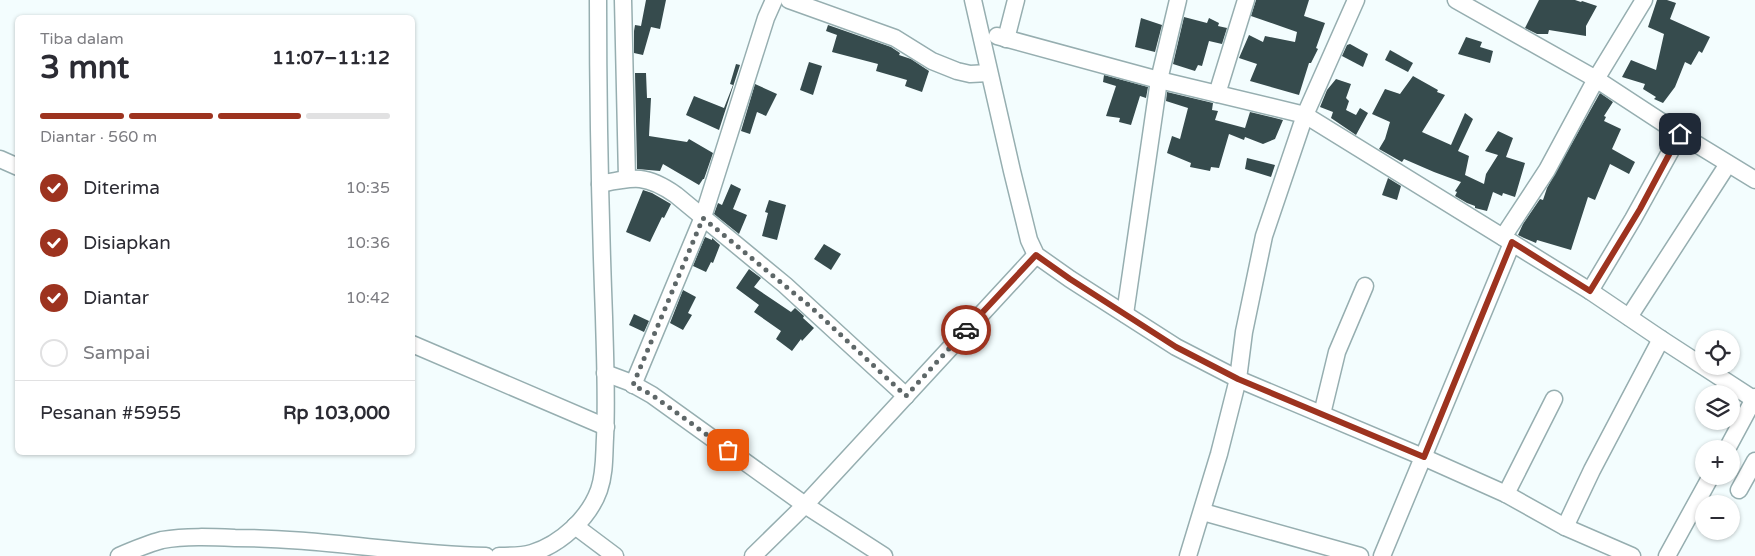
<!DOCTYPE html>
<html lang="id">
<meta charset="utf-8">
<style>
:root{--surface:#fff;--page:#f7f7f7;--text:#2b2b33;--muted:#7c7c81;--line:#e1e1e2;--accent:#9d331f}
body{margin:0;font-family:"Varela Round",sans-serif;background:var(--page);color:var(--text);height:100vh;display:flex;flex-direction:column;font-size:19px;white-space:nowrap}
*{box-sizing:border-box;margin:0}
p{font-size:16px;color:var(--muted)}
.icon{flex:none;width:28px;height:28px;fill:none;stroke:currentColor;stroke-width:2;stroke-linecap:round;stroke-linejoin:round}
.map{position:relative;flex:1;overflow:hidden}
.panel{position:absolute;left:15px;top:15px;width:400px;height:440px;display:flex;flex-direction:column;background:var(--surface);border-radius:8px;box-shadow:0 1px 4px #0004}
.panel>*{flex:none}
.controls{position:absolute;left:1695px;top:330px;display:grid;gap:10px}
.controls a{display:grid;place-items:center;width:45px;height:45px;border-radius:50%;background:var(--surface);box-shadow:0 1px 4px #0004;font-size:25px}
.pin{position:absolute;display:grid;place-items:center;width:42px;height:42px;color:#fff;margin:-21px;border-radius:10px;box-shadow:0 2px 8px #0006}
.courier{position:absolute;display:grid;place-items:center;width:50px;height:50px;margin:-25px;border:4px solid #9d331f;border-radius:50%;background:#fff;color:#222;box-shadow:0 1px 6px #0007}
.summary em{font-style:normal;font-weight:700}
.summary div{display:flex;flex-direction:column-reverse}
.summary{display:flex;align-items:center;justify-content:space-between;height:85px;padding:0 25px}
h1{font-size:32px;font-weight:700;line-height:38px}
.bar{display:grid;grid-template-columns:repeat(4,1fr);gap:8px 5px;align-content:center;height:60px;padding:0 25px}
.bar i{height:6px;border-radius:4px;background:var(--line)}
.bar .current{background:var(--accent)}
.bar p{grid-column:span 4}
.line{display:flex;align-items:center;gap:12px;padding:0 25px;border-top:1px solid var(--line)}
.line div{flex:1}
ol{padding:0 25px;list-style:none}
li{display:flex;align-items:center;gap:15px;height:55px}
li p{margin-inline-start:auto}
li .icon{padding:5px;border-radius:50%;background:var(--accent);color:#fff;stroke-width:4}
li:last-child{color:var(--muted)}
li i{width:28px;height:28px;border:2px solid var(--line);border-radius:50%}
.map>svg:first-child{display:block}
</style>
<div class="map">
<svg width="1755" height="556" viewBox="0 0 1755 556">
<rect width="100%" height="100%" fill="#f3fdfe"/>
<g fill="#364b4d">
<path d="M646 0H666L660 29 651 27 643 55 634 53V31L635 25 641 26Z"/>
<path d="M1256 0H1309L1304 16 1325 23 1316 48 1318 49 1311 63H1309L1299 95 1250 81 1257 64 1239 58 1249 35 1263 42 1265 36 1295 42 1297 32 1251 16Z"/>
<path d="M1539 0H1575L1581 2 1582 1 1597 6 1586 26V36L1549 30 1548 34H1537L1525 28Z"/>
<path d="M1657 0H1667L1676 3 1670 19 1710 37 1702 53 1699 51 1691 65 1685 62 1675 87 1663 103 1654 99 1656 97 1643 89 1645 84 1622 77 1631 60 1656 70 1664 34 1648 27Z"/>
<path d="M1184 17 1207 23 1209 18 1219 23 1218 26 1227 28 1222 44 1209 41 1202 66 1198 65 1195 71 1173 64Z"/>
<path d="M1141 18 1162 25 1155 52 1135 47Z"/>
<path d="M828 25 891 47 900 53 899 55 911 59 929 71 922 92 905 86 907 80 876 71 878 64 832 52 837 35 826 31Z"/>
<path d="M1466 37 1482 42 1480 47 1493 51 1490 63 1458 54Z"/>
<path d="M1350 44 1368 54 1363 67 1342 56 1347 45Z"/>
<path d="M1390 50 1413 63 1408 72 1385 60Z"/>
<path d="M809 62 822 66 813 95 800 90Z"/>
<path d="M736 64 740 65 719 130 686 115 694 96 724 108 733 85 730 84Z"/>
<path d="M635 73H646L647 98H651L649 136 687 142 689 139 713 153 704 179H703L699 185 663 164 660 171 637 169Z"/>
<path d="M1104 75 1148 87 1146 98 1140 96 1131 125 1119 122 1120 118 1106 116 1116 86 1103 82Z"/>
<path d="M1413 76 1438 90 1437 92 1445 95 1422 132 1451 145 1465 113 1473 119 1458 151 1469 156 1465 175 1484 184 1486 174 1498 155 1485 151 1498 131 1513 138 1506 157 1525 163 1515 197 1503 193 1502 196 1493 192 1487 211 1475 208V206L1467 203 1455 196 1457 192 1455 191 1461 182 1434 172 1404 159 1402 162 1379 149 1385 139 1390 122 1372 114 1385 89 1400 94Z"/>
<path d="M1336 79 1351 84 1346 98 1349 101 1346 110 1356 115 1360 108 1368 113 1356 135 1331 118 1333 112 1320 107 1327 90Z"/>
<path d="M755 84 777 94 766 116 757 112 750 134 741 131Z"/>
<path d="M1167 92 1213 103 1212 110 1218 111 1215 120 1245 128 1250 112 1283 120 1275 139 1263 144 1245 137 1244 140 1229 134 1219 168 1211 167 1210 171 1190 167 1191 163 1167 153 1172 136 1180 139 1188 108 1166 101Z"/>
<path d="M1600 93 1613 102 1604 116 1606 117 1604 121 1621 129 1612 149 1635 162 1629 174 1610 164 1595 200 1588 197 1571 250 1537 240 1536 243 1524 238 1518 235 1523 224 1540 199 1543 200 1547 188Z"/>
<path d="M1247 158 1275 165 1271 177 1245 169Z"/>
<path d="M1388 178 1401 186 1397 200 1382 195Z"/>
<path d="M731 184 741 189 733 209 747 215 739 234 714 214 718 203 722 205Z"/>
<path d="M643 190 652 193 671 204 664 218 662 217 650 242 626 232Z"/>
<path d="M769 200 786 205 777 240 762 236 768 213 765 212Z"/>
<path d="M705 237 712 240V238L720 245 713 263 711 262 706 272 693 266Z"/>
<path d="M824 244 841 254 831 270 814 259Z"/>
<path d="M749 269 761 278 754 287 791 312 795 308 804 316 803 318 814 328 802 341 801 339 792 351 776 339 781 331 754 312 759 305 736 288Z"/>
<path d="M683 290 696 297 688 313 692 315 683 330 670 323Z"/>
<path d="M634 314 649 321 644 332 629 325Z"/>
</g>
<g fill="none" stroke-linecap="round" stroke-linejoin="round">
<g stroke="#96aeb0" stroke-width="19">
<g id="minor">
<path d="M623 0 627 178"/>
<path d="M789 0 895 38 932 61 957 71 970 74 989 73"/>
<path d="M973 0 1012 171 1029 240 1036 255 1070 279 1176 347 1238 379 1423 457 1506 494 1565 527 1632 556"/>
<path d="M1456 0 1596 79 1680 134 1755 180"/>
<path d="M997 36 1155 79 1305 115 1590 291 1661 339 1755 400"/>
<path d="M1006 39 1016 0"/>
<path d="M1217 94 1246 0"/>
<path d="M0 159 18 167"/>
<path d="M600 184C634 177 646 174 676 195L785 285 906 396"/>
<path d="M1503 237 1547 170 1596 79 1644 0"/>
<path d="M1590 291 1633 219 1680 134"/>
<path d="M1125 314 1159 80 1178 0"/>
<path d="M1629 317 1728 164"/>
<path d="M412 344 606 427"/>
<path d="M605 373 629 382 652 395 805 505 884 556"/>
<path d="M633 385 703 217 766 18 774 0"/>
<path d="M1322 414 1337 352 1365 286"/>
<path d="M1727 449 1755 397"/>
<path d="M1739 490 1755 461"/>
<path d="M1506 494 1554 399"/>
<path d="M1203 512 1360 556"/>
<path d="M575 526 615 556"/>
<path d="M1565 527 1592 470 1661 339"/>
<path d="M119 556C133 550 147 544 162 540 186 536 211 537 235 538 319 538 402 554 486 556"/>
<path d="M499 556C510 556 522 556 532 553 561 544 589 518 599 490 605 473 604 455 605 438 607 398 605 357 604 317 600 211 598 106 598 0"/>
<path d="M753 556 805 505 1036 255"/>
<path d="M1188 556 1219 454 1238 379 1244 332 1264 236 1305 115 1356 0"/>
<path d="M1382 556 1512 243"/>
<path d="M1667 556 1711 476"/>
</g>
</g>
<use href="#minor" stroke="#fff" stroke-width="16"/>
</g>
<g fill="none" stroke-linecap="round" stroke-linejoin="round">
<path stroke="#5e6768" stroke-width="5" stroke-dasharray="0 9" d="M728 450 652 395 633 385 703 218 812 308 906 396 966 330"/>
<path stroke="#9d331f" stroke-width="6" d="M966 330 1036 255 1070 279 1176 347 1238 379 1424 457 1512 242 1590 291 1640 209 1680 134"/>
</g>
</svg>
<div class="controls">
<a><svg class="icon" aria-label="locate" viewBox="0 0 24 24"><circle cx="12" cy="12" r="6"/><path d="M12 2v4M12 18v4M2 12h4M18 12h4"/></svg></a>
<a><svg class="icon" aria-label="layers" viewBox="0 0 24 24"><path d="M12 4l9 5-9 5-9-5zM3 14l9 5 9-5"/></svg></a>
<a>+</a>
<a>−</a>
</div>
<div class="pin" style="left:728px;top:450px;background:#ea580c"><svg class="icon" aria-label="bag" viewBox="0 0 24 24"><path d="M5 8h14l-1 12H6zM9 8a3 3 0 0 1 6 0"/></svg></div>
<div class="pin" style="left:1680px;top:134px;background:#1f2937"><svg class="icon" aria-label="home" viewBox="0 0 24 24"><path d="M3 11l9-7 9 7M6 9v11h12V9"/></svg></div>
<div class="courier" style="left:966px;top:330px"><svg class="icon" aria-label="car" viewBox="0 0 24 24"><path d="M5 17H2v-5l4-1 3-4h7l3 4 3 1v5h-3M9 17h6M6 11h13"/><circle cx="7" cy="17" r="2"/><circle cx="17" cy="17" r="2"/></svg></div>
<section class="panel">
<div class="summary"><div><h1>3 mnt</h1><p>Tiba dalam</p></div><em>11:07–11:12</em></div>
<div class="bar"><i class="current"></i><i class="current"></i><i class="current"></i><i></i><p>Diantar · 560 m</p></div>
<ol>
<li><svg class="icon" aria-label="check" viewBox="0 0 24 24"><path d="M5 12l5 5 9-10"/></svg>Diterima<p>10:35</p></li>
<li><svg class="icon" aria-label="check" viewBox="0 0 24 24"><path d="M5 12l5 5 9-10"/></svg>Disiapkan<p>10:36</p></li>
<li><svg class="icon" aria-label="check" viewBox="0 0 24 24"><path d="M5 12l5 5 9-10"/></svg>Diantar<p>10:42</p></li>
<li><i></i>Sampai</li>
</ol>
<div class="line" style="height:65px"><div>Pesanan #5955</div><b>Rp 103,000</b></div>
</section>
</div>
